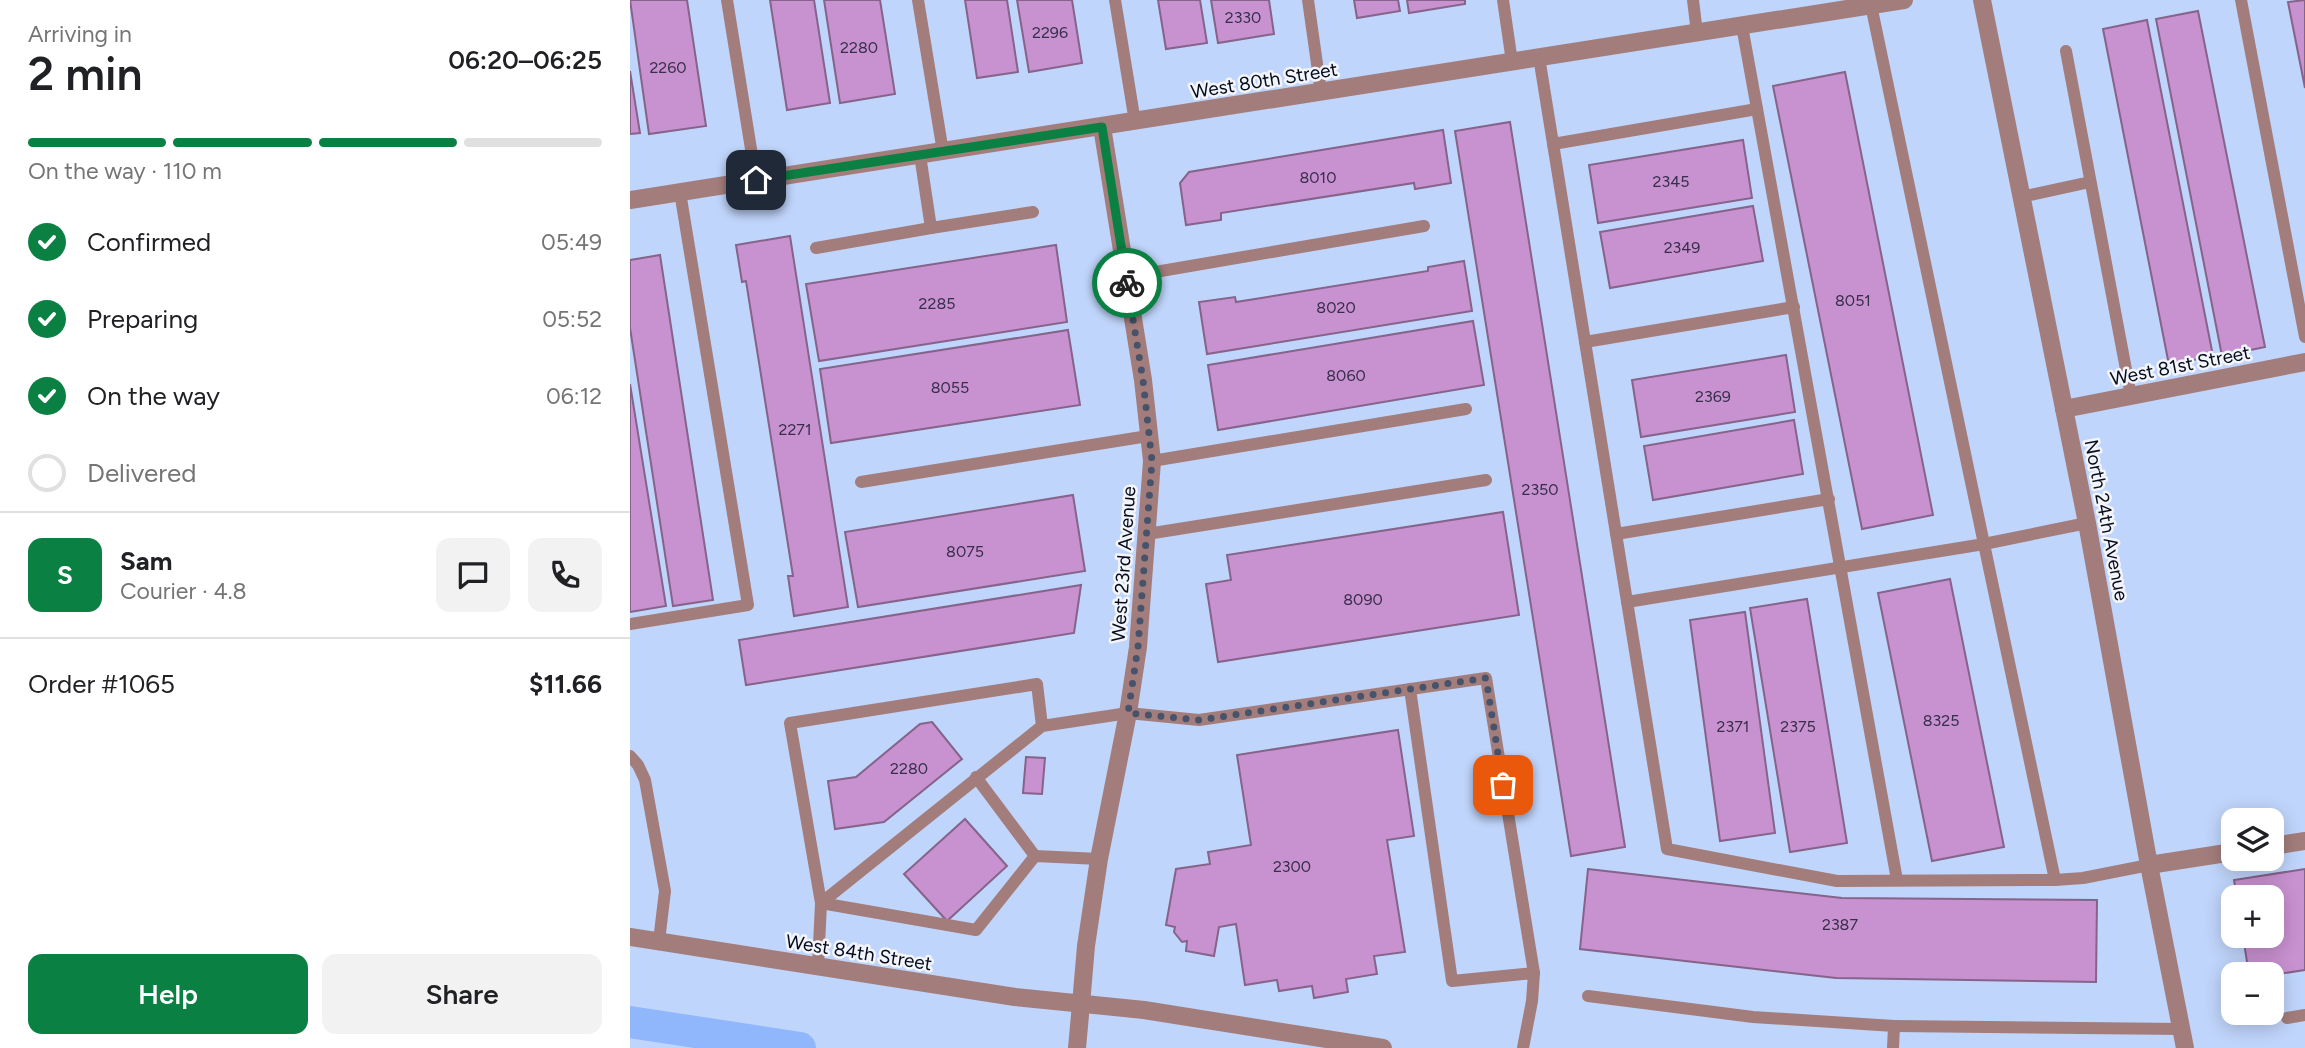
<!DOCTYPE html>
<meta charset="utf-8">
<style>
:root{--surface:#fff;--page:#f2f2f2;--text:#202124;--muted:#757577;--line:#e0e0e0;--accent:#0b8043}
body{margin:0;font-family:Figtree,sans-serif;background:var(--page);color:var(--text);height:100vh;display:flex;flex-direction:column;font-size:26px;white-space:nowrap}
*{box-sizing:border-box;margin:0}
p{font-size:23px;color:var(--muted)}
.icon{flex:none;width:38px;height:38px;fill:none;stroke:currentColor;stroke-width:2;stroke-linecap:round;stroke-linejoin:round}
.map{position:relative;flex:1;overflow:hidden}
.panel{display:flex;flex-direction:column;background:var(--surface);width:630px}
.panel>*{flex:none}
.buttons{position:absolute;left:1591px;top:808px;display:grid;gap:14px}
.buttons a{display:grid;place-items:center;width:63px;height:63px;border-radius:14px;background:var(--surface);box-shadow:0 4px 18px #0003;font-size:35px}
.pin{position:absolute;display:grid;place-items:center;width:60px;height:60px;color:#fff;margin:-30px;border-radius:14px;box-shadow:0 4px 10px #0006}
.courier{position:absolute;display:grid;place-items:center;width:70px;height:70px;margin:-35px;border:5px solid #0b8043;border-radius:50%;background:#fff;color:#222;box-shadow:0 2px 9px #0007}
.head em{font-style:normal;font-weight:600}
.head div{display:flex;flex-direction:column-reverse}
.head{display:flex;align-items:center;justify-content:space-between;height:119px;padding:0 28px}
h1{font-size:46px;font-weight:600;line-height:52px}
.bar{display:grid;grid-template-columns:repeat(4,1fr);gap:10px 7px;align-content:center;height:84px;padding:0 28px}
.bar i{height:9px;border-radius:5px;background:var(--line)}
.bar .selected{background:var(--accent)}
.bar p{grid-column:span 4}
.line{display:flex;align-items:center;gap:18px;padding:0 28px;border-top:2px solid var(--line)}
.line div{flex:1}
.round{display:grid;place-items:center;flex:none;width:74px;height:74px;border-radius:14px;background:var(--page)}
ol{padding:0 28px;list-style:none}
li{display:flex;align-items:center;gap:21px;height:77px}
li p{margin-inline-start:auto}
li .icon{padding:7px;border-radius:50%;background:var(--accent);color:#fff;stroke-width:4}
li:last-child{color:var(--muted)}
li i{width:38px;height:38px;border:4px solid var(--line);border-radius:50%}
.button{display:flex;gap:14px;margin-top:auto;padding:14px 28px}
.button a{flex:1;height:80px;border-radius:14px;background:var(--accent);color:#fff;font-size:28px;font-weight:600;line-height:80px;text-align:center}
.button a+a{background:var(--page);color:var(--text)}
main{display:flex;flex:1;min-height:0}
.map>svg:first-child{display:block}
</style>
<main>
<section class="panel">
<div class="head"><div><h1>2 min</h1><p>Arriving in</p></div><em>06:20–06:25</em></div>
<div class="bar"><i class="selected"></i><i class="selected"></i><i class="selected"></i><i></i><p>On the way · 110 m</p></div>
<ol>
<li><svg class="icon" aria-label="check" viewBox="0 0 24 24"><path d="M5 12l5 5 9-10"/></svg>Confirmed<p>05:49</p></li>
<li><svg class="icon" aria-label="check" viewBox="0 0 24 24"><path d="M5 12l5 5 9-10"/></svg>Preparing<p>05:52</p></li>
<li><svg class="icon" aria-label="check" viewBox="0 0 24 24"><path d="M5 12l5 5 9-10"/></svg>On the way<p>06:12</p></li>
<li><i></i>Delivered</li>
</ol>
<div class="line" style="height:126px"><b class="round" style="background:var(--accent);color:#fff">S</b><div><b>Sam</b><p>Courier · 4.8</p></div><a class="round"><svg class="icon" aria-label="chat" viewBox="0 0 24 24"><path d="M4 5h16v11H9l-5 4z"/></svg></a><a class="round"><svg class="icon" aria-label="phone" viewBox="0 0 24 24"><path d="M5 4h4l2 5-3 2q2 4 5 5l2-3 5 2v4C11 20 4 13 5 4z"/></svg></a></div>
<div class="line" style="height:91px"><div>Order #1065</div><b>$11.66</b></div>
<div class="button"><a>Help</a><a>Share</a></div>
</section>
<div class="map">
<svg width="1675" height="1048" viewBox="0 0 1675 1048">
<rect width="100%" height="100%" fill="#c0d5fb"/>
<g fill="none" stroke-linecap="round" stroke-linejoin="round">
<path stroke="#90b6fb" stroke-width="32" d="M0 1022 170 1048"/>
</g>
<g fill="#c891d0" stroke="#85638a" stroke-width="2">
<path d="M0 0H57L76 126 19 134Z"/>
<path d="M140 0H184L200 103 157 110Z"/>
<path d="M194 0H250L265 94 210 103Z"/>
<path d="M335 0H377L388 72 347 78Z"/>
<path d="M387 0H442L452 63 399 72Z"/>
<path d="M528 0H570L577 43 536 49Z"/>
<path d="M581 0H639L644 34 588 43Z"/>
<path d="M724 0H768L770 11 727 18Z"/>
<path d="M777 0H835V4L779 13Z"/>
<path d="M1675 0V88L1658 2Z"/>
<path d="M1568 11 1635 347 1592 356 1526 19Z"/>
<path d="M1517 20 1583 356 1539 365 1473 29Z"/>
<path d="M0 71 10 133 0 134Z"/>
<path d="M1215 72 1303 515 1232 529 1143 86Z"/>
<path d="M880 122 995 847 941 856 825 131Z"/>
<path d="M813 130 821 183 785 189 784 183 591 213V220L556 225 550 183 559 172Z"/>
<path d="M1113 140 1122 198 968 223 959 165Z"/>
<path d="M1123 206 1133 261 980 288 970 232Z"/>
<path d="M160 236 218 607 164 616 158 576H163L116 281 112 282 106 245Z"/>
<path d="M426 245 437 322 189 361 176 284Z"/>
<path d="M30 255 83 600 43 606 0 328V260Z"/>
<path d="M834 261 842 311 577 354 569 302 605 297 606 302 798 271V267Z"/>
<path d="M843 321 854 385 588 430 578 365Z"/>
<path d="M438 330 450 405 201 443 190 369Z"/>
<path d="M1156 355 1165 412 1011 437 1002 380Z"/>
<path d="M0 384 36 606 0 612Z"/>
<path d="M1164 420 1173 474 1023 500 1014 446Z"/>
<path d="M443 495 455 571 228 607 215 532Z"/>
<path d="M873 512 889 615 588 662 576 584 601 580 597 555Z"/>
<path d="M1320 579 1374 847 1302 861 1248 593Z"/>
<path d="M451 585 444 633 116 685 109 640Z"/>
<path d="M1177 599 1217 843 1160 852 1120 608Z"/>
<path d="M1115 612 1145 833 1090 841 1060 620Z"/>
<path d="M302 722 332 759 254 822 205 829 198 781 226 777 290 724Z"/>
<path d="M768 730 784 836 757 840 775 952 744 956 747 974 716 979 718 992 684 998 682 986 649 991 647 980 615 985 606 924 589 927 584 956 556 951 557 941 552 942 544 932 545 927 536 925 546 869 580 864 578 852 621 845 607 755Z"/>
<path d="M396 757 415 758 412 794 393 793Z"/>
<path d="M335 819 377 866 317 921 274 874Z"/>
<path d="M958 869 1212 898 1467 900 1466 982 1206 978 950 949Z"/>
<path d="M1675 869V970L1642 975H1619L1613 936H1642V898H1607L1604 880Z"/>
</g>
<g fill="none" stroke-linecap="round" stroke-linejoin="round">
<g stroke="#a37d7b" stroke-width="12">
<path d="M97 0 126 180"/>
<path d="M288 0 313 152"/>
<path d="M485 0 505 122"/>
<path d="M678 0 691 92"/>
<path d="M873 0 882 62"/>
<path d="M1063 0 1067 33"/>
<path d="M1611 0 1675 337"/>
<path d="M1112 26 1267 880"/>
<path d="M1436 51 1501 396"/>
<path d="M909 57 1037 849 1207 881 1425 880 1453 878 1519 865"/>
<path d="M923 144 1127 109"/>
<path d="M290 155 301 228 403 212"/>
<path d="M1391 197 1460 182"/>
<path d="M186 248 301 228"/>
<path d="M496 277 794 226"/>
<path d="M955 342 1164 307"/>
<path d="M522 461 836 409"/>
<path d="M231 482 518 436"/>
<path d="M517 534 856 480"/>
<path d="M986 534 1199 499"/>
<path d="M997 602 1354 544 1241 5"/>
<path d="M0 624 118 605 50 192"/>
<path d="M780 689 822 981 904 973"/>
<path d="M412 726 191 903 160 723 407 684 412 726 498 713 569 720 856 678 904 973 902 1001 893 1048"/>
<path d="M0 756 8 765 15 780 35 891 29 941"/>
<path d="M346 777 405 856"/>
<path d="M1425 880 1354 544 1457 523"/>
<path d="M188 967 191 903 346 930 405 856 469 859"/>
<path d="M958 996 1123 1017 1264 1026 1263 1048"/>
<path d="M1657 1018 1675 1015"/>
<path d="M1264 1026 1551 1029"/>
</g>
<g stroke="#a37d7b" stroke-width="18">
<path d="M0 200 1274 0"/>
<path d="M1434 409 1675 362"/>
<path d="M1642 846 1675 841"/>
<path d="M1519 865 1603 852"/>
<path d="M451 1004 456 946 469 859 498 713 508 647 522 461 513 380 472 127"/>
</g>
<g stroke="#a37d7b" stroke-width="18">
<path d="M1352 0 1457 523 1519 865 1555 1048"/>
<path d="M0 937 385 997 514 1010 753 1048"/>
<path d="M447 1048 451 1004"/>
</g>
</g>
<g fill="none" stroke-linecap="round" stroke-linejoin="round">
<path stroke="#46536b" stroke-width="7" stroke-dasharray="0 12.6" d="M497 283 513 380 522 461 508 647 498 713 569 720 856 678 873 785"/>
<path stroke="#0b8043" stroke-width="9" d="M126 180 472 127 497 283"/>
</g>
<g text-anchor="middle" stroke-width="5" stroke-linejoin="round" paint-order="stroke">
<g font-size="16" fill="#362e4a">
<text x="613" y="23">2330</text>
<text x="420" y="38">2296</text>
<text x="229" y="53">2280</text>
<text x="38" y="73">2260</text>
<text x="688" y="183">8010</text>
<text x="1041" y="187">2345</text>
<text x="1052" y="253">2349</text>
<text x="1223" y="306">8051</text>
<text x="307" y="309">2285</text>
<text x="706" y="313">8020</text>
<text x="716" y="381">8060</text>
<text x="320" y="393">8055</text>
<text x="1083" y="402">2369</text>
<text x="165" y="435">2271</text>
<text x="910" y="495">2350</text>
<text x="335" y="557">8075</text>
<text x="733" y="605">8090</text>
<text x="1311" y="726">8325</text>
<text x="1103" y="732">2371</text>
<text x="1168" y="732">2375</text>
<text x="279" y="774">2280</text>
<text x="662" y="872">2300</text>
<text x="1210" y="930">2387</text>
</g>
<g font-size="19" fill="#050d1d" stroke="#f3f5fa">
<text transform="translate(634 80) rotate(-9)" y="7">West 80th Street</text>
<text transform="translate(1550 365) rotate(-11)" y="7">West 81st Street</text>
<text transform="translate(1477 520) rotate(79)" y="7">North 24th Avenue</text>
<text transform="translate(493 564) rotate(-86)" y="7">West 23rd Avenue</text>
<text transform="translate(229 952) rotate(9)" y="7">West 84th Street</text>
</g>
</g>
</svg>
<div class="buttons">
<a><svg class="icon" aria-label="layers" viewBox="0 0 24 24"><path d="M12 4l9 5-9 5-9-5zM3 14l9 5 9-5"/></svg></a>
<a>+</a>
<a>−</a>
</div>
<div class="pin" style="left:873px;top:785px;background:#ea580c"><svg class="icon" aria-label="bag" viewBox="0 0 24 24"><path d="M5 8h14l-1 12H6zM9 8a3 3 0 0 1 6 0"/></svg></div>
<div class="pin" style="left:126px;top:180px;background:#1f2937"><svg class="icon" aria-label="home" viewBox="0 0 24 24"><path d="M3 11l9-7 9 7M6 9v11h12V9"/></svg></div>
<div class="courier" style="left:497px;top:283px"><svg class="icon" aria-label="bike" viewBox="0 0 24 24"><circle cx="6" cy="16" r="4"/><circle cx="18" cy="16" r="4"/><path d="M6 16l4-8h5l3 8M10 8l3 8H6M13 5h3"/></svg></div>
</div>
</main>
